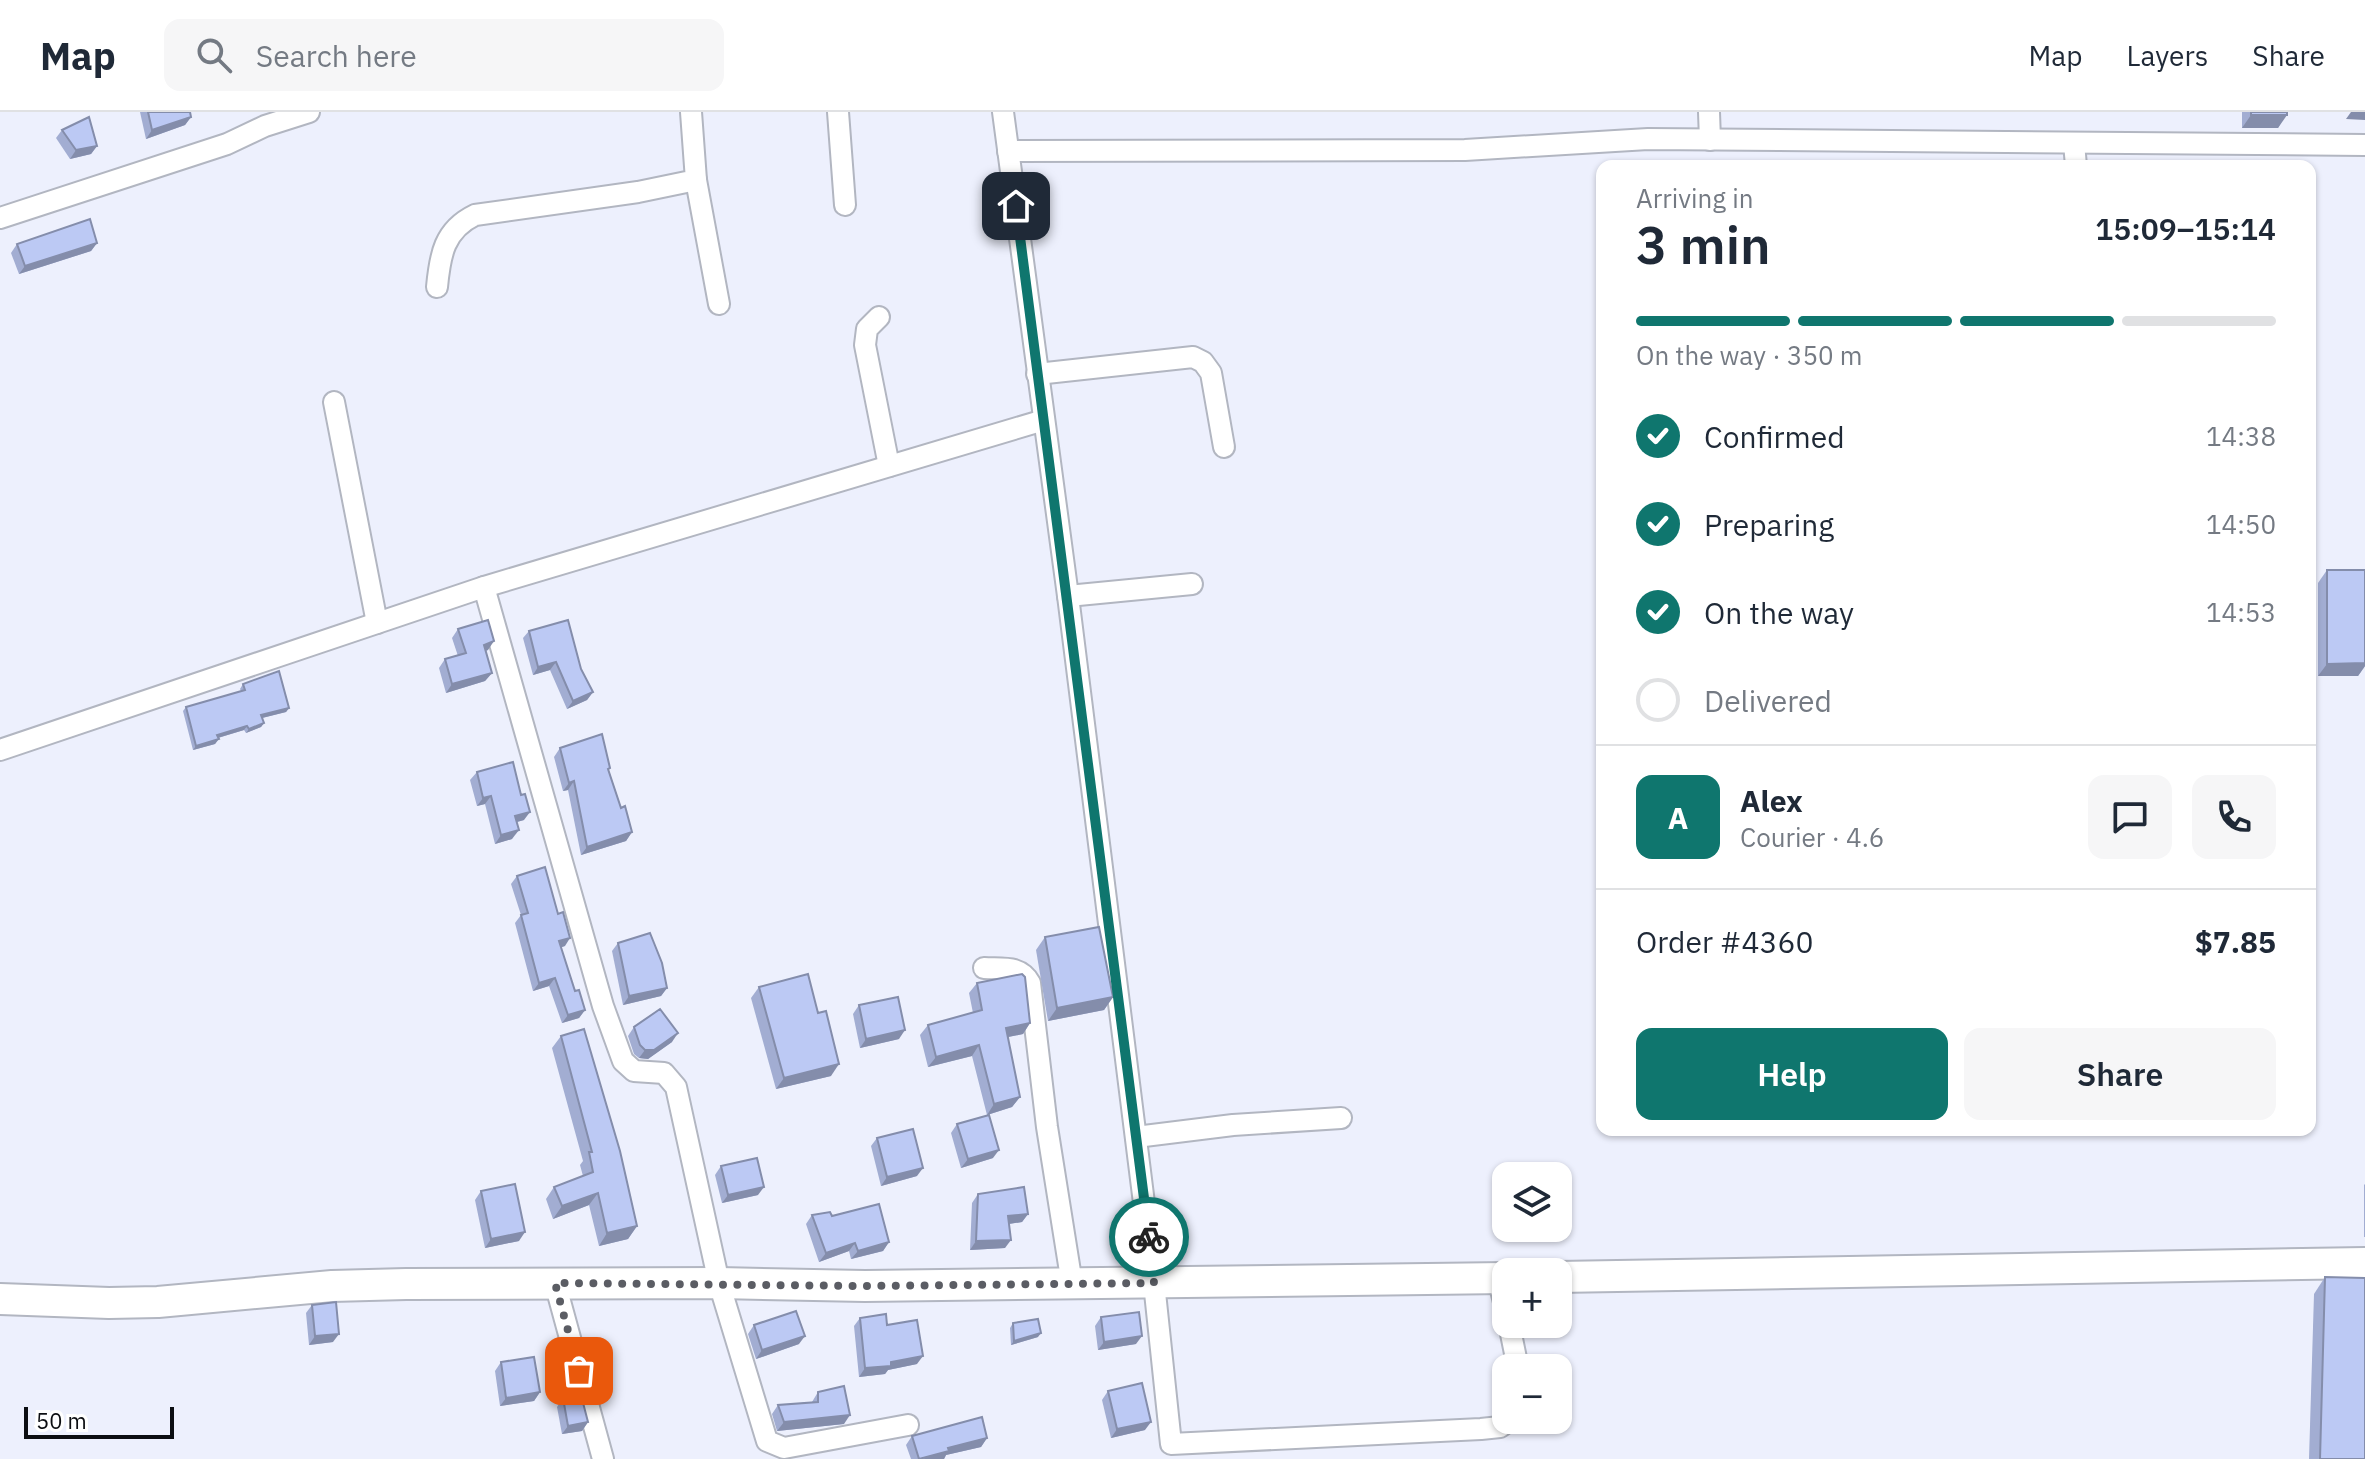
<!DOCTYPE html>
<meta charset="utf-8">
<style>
:root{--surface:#fff;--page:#f6f6f7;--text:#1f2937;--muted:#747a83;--line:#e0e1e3;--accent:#0f766e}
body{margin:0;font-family:"IBM Plex Sans",sans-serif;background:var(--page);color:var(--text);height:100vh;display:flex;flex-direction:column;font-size:30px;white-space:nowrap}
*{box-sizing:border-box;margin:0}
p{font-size:26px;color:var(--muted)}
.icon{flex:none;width:44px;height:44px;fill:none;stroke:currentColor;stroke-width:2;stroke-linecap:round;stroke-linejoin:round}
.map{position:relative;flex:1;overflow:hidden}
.sheet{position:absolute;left:1596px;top:48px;width:720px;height:976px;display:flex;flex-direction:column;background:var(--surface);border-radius:16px;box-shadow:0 2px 6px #0004}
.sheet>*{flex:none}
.fabs{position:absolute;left:1492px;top:1050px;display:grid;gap:16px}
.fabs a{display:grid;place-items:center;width:80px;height:80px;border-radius:16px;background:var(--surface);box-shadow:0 2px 6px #0004;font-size:40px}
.scale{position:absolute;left:24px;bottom:20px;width:150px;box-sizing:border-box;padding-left:8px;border:4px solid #0c0e12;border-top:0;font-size:22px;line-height:28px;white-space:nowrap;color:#0c0e12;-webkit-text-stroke:6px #fff;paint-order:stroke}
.pin{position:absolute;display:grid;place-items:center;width:68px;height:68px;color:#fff;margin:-34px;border-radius:16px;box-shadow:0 4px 12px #0006}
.courier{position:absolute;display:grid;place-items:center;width:80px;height:80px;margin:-40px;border:6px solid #0f766e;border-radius:50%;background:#fff;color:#222;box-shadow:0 2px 10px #0007}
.head em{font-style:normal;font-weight:600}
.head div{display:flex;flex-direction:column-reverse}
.head{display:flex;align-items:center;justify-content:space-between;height:136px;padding:0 40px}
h1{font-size:52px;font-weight:600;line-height:60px}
.bar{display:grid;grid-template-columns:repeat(4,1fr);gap:12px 8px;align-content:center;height:96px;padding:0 40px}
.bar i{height:10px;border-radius:6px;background:var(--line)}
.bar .selected{background:var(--accent)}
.bar p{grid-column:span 4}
.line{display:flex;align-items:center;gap:20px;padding:0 40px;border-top:2px solid var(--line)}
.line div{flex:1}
.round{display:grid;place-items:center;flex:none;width:84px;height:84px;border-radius:16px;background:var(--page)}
ol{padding:0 40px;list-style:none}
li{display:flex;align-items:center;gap:24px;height:88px}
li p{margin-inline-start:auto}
li .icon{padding:8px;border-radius:50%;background:var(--accent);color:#fff;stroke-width:4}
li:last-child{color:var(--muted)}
li i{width:44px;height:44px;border:4px solid var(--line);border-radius:50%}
.cta{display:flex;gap:16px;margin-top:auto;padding:16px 40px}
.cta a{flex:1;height:92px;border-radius:16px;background:var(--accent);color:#fff;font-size:32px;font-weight:600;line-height:92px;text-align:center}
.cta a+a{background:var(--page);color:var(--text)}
header{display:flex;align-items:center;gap:48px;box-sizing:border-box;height:112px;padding:0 40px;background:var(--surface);border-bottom:2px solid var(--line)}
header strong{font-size:38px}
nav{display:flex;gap:44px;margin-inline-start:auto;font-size:28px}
.search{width:560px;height:72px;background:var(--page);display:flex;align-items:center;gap:20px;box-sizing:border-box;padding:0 28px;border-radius:16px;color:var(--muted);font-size:30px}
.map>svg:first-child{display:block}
</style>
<header>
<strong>Map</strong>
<div class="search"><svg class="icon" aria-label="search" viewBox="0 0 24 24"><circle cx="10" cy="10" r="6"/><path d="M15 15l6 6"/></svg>Search here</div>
<nav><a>Map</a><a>Layers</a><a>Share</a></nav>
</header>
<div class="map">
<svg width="2365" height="1347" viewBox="0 0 2365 1347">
<rect width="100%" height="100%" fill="#edf0fd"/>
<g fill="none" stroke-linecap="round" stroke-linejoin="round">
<g stroke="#b2b6c1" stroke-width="24">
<g id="street">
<path d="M838 0 845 93"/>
<path d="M1003 0 1068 484 1154 1171 1171 1332 1481 1317 1500 1315 1510 1308"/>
<path d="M1709 0 1710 28"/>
<path d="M2074 31 2076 54"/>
<path d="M1008 39 1465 38 1648 27 2365 33"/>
<path d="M696 68 719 192"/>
<path d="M0 106 227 32 265 14 309 0"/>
<path d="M437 175C440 143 444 118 475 103L638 80 696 68 691 0"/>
<path d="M879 205 867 217 865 233 889 354"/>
<path d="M1037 262 1193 245 1203 250 1211 261 1224 335"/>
<path d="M334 290 377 511"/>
<path d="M484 475 603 894 623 949 634 959 664 961 676 975 719 1171 767 1329 784 1336 908 1313"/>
<path d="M1068 484 1192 472"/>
<path d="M0 638 484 475 1044 308"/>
<path d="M984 856C1003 857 1020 853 1030 871L1047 1015 1072 1172"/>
<path d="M1136 1025 1233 1013 1341 1006"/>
<path d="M1498 1166 1506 1198"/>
<path d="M555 1171 603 1347"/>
<path d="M1509 1212 1518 1256"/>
</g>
</g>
<g stroke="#b2b6c1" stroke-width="34">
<g id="secondary">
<path d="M1558 1165 2365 1151"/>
<path d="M0 1187 109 1191 158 1190 332 1174 406 1172 719 1171 865 1174 1506 1166"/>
</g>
</g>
<use href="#street" stroke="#fff" stroke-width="20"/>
<use href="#secondary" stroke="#fff" stroke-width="30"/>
</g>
<g fill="#a2add2">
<path d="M140 0H190L191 5 185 13 146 27Z"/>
<path d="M2242 0H2287L2278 16H2242Z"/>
<path d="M62 18 97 34 91 42 70 47 56 26Z"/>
<path d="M97 131 91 139 19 162 11 141 17 132Z"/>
<path d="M2327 458H2365V554L2358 564H2318V471Z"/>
<path d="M458 517 488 538 485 539 492 561 485 569 446 581 439 556 445 547 458 544 452 526Z"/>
<path d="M529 519 581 557 593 580 587 588 567 597 550 558 533 563 523 526Z"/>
<path d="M243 572 289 596 286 600 262 606 264 611 261 615 246 621 244 618 218 626 215 632 193 638 183 599 186 595 241 579 240 577Z"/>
<path d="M560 636 608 659 621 696 632 720 626 729 581 743 568 678 563 679 554 645Z"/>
<path d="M477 660 524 708 517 710 512 727 495 732 485 692 477 694 470 668Z"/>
<path d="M517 764 565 834 561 835 575 879 585 898 579 906 562 911 549 874 533 879 515 811 521 803 511 772Z"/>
<path d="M1045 825 1113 885 1104 898 1048 909 1036 838Z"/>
<path d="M618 831 667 876 661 884 623 893 612 839Z"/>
<path d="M977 871 1030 911 1023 922 1008 925 1020 985 1012 995 987 1003 972 944 928 955 920 923 928 913 973 901 969 881Z"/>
<path d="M759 875 831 964 776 977 751 886Z"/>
<path d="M859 893 899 927 860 936 853 902Z"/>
<path d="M634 915 672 930 648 947 639 946 634 942 628 924Z"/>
<path d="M561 924 637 1114 628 1127 599 1134 589 1093 553 1107 546 1087 554 1075 583 1064 580 1053 583 1049 552 936Z"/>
<path d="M957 1012 993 1046 961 1056 951 1021Z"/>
<path d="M877 1026 917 1064 881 1074 871 1034Z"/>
<path d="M721 1054 758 1083 722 1091 715 1063Z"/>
<path d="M2365 1072V1125H2364V1073Z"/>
<path d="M481 1079 519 1129 485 1136 475 1088Z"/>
<path d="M978 1082 1028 1102 1022 1110 1009 1112 1005 1136 970 1138 972 1091Z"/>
<path d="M812 1103 832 1104 889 1130 883 1139 851 1147 849 1139 819 1150 806 1112Z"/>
<path d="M2325 1165 2365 1347H2309L2314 1182Z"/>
<path d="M312 1193 333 1230 309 1233 306 1201Z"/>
<path d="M1101 1205 1136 1232 1098 1238 1095 1214Z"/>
<path d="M860 1206 887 1213 917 1252 888 1258 885 1262 859 1265 854 1214Z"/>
<path d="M1013 1211 1038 1225 1011 1233 1010 1216Z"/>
<path d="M754 1213 799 1232 756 1247 748 1222Z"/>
<path d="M501 1250 540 1280 534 1289 500 1294 495 1259Z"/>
<path d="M1108 1279 1145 1318 1111 1326 1102 1288Z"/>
<path d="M818 1280 844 1312 777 1319 772 1302 778 1293 812 1290Z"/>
<path d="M563 1286 588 1310 582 1319 562 1322 557 1295Z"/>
<path d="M912 1324 987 1326 981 1335 946 1343 944 1347H911L906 1333Z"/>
</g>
<g fill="#848dab">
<path d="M2351 0H2365V8L2346 7Z"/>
<path d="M2251 3H2287L2278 16H2242Z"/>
<path d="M191 5 185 13 146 27 152 18Z"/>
<path d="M97 34 91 42 70 47 76 38Z"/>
<path d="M97 131 91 139 19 162 25 154Z"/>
<path d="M494 529 488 538 477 542 484 533Z"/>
<path d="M556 550 550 558 533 563 538 555Z"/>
<path d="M2365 551V554L2358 564H2318L2327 552Z"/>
<path d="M492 561 485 569 446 581 452 572Z"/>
<path d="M593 580 587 588 567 597 573 589Z"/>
<path d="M289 596 286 600 258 607 261 603Z"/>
<path d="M264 611 261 615 246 621 249 617Z"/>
<path d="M247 614 244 618 214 627 217 623Z"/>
<path d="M219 627 215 632 193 638 196 634Z"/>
<path d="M574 669 568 678 563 679 569 671Z"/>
<path d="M491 684 485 692 477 694 483 686Z"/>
<path d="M530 700 524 708 509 712 515 704Z"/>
<path d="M519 718 512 727 495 732 501 723Z"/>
<path d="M632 720 626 729 581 743 587 735Z"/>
<path d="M570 826 565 834 553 838 559 829Z"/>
<path d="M555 866 549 874 533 879 539 871Z"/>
<path d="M667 876 661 884 623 893 629 884Z"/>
<path d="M1113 885 1104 898 1048 909 1057 896Z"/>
<path d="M585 898 579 906 562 911 568 903Z"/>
<path d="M1030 911 1023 922 998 927 1006 916Z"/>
<path d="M905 918 899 927 860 936 866 927Z"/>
<path d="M678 921 672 930 648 947 639 946 645 938Z"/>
<path d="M979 933 972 944 928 955 936 945Z"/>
<path d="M839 952 831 964 776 977 784 966Z"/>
<path d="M1020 985 1012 995 987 1003 994 992Z"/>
<path d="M999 1038 993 1046 961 1056 968 1047Z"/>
<path d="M923 1056 917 1064 881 1074 887 1065Z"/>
<path d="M764 1075 758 1083 722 1091 728 1083Z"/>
<path d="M598 1081 589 1093 553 1107 562 1094Z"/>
<path d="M1028 1102 1022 1110 1002 1113 1008 1104Z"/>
<path d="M637 1114 628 1127 599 1134 607 1121Z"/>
<path d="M525 1120 519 1129 485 1136 491 1127Z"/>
<path d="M1011 1128 1005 1136 970 1138 976 1129Z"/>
<path d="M889 1130 883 1139 851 1147 858 1139Z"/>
<path d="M855 1131 849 1139 819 1150 826 1141Z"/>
<path d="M1041 1221 1038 1225 1011 1233 1014 1229Z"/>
<path d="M339 1222 333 1230 309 1233 315 1224Z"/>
<path d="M805 1224 799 1232 756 1247 762 1238Z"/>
<path d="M1142 1224 1136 1232 1098 1238 1104 1230Z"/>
<path d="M923 1244 917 1252 888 1258 885 1262 859 1265 865 1256 891 1250Z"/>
<path d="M540 1280 534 1289 500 1294 506 1286Z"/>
<path d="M850 1303 844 1312 777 1319 784 1310Z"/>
<path d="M588 1310 582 1319 562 1322 568 1314Z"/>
<path d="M1151 1310 1145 1318 1111 1326 1117 1317Z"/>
<path d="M987 1326 981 1335 946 1343 944 1347H923L948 1336Z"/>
</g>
<g fill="#bcc9f4" stroke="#848dab" stroke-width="2">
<path d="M148 0H190L191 5 152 18Z"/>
<rect x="2251" y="0" width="36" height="3"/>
<path d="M89 5 97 34 76 38 62 18Z"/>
<path d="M90 107 97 131 25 154 17 132Z"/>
<path d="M2327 458H2365V551L2327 552Z"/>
<path d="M488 508 494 529 484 533 492 561 452 572 445 547 466 541 458 517Z"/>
<path d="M568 508 581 557 593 580 573 589 556 550 538 555 529 519Z"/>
<path d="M279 559 289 596 261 603 264 611 249 617 247 614 217 623 219 627 196 634 186 595 245 578 243 572Z"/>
<path d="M602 622 610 656 608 657 621 696 625 694 632 720 587 735 574 669 569 671 560 636Z"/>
<path d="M513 650 521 683 525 682 530 700 515 704 519 718 501 723 491 684 483 686 477 660Z"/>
<path d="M545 755 558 802 563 800 570 826 559 829 575 879 579 878 585 898 568 903 555 866 539 871 521 803 528 801 517 764Z"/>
<path d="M1099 815 1113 885 1057 896 1045 825Z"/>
<path d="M650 821 662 851 667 876 629 884 618 831Z"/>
<path d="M808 862 818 901 826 899 839 952 784 966 759 875Z"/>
<path d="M1022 862 1025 865 1030 911 1006 916 1020 985 994 992 979 933 936 945 928 913 982 898 977 871Z"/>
<path d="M898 885 905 918 866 927 859 893Z"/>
<path d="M660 897 678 921 654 938H645L640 933 634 915Z"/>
<path d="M584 917 620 1039 637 1114 607 1121 598 1081 562 1094 554 1075 593 1060 589 1040H592L561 924Z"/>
<path d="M989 1003 999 1038 968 1047 957 1012Z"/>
<path d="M913 1017 923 1056 887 1065 877 1026Z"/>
<path d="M757 1046 764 1075 728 1083 721 1054Z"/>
<path d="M515 1072 525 1120 491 1127 481 1079Z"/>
<path d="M1024 1075 1028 1102 1008 1104 1011 1128 976 1129 978 1082Z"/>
<path d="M879 1092 889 1130 858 1139 855 1131 826 1141 812 1103 830 1100 832 1104Z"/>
<path d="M2325 1165 2365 1166V1347H2320Z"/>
<path d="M336 1190 339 1222 315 1224 312 1193Z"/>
<path d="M796 1199 805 1224 762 1238 754 1213Z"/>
<path d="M1139 1200 1142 1224 1104 1230 1101 1205Z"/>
<path d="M886 1202 887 1213 917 1208 923 1244 891 1250V1254L865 1256 860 1206Z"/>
<path d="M1038 1207 1041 1221 1014 1229 1013 1211Z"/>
<path d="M534 1245 540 1280 506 1286 501 1250Z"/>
<path d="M1142 1271 1151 1310 1117 1317 1108 1279Z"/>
<path d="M844 1274 850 1303 784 1310 778 1293 818 1290V1280Z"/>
<path d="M581 1283 588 1310 568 1314 563 1286Z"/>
<path d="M982 1305 987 1326 948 1336 949 1339 919 1347 912 1324Z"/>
</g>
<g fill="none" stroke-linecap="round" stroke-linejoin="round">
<path stroke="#5b5d64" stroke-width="8" stroke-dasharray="0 14.4" d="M579 1259 555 1171 865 1174 1154 1171 1149 1125"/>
<path stroke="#0f766e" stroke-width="10" d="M1016 94 1149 1125"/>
</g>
</svg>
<div class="fabs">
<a><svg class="icon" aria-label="layers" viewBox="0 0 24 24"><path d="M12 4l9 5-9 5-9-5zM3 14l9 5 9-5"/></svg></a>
<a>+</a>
<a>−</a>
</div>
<div class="scale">50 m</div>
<div class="pin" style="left:579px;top:1259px;background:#ea580c"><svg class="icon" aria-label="bag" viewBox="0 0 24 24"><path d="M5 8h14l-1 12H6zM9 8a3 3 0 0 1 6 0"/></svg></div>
<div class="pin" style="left:1016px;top:94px;background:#1f2937"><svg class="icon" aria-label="home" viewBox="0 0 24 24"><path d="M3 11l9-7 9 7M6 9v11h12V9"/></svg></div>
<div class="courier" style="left:1149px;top:1125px"><svg class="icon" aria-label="bike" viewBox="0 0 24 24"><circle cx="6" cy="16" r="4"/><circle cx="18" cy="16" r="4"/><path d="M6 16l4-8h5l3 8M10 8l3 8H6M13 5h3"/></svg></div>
<section class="sheet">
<div class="head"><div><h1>3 min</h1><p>Arriving in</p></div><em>15:09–15:14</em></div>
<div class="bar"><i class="selected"></i><i class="selected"></i><i class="selected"></i><i></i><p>On the way · 350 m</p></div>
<ol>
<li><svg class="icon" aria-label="check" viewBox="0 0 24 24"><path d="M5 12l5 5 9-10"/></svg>Confirmed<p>14:38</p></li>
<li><svg class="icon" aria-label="check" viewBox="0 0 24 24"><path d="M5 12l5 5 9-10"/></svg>Preparing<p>14:50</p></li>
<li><svg class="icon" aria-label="check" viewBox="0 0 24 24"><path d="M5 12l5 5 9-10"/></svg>On the way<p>14:53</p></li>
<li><i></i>Delivered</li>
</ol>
<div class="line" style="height:144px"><b class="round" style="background:var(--accent);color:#fff">A</b><div><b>Alex</b><p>Courier · 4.6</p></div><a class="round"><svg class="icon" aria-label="chat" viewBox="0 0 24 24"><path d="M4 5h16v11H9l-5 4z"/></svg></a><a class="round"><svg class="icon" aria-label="phone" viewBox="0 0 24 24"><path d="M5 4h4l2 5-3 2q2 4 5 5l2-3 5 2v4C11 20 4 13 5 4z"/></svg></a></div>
<div class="line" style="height:104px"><div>Order #4360</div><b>$7.85</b></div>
<div class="cta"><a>Help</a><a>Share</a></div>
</section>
</div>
